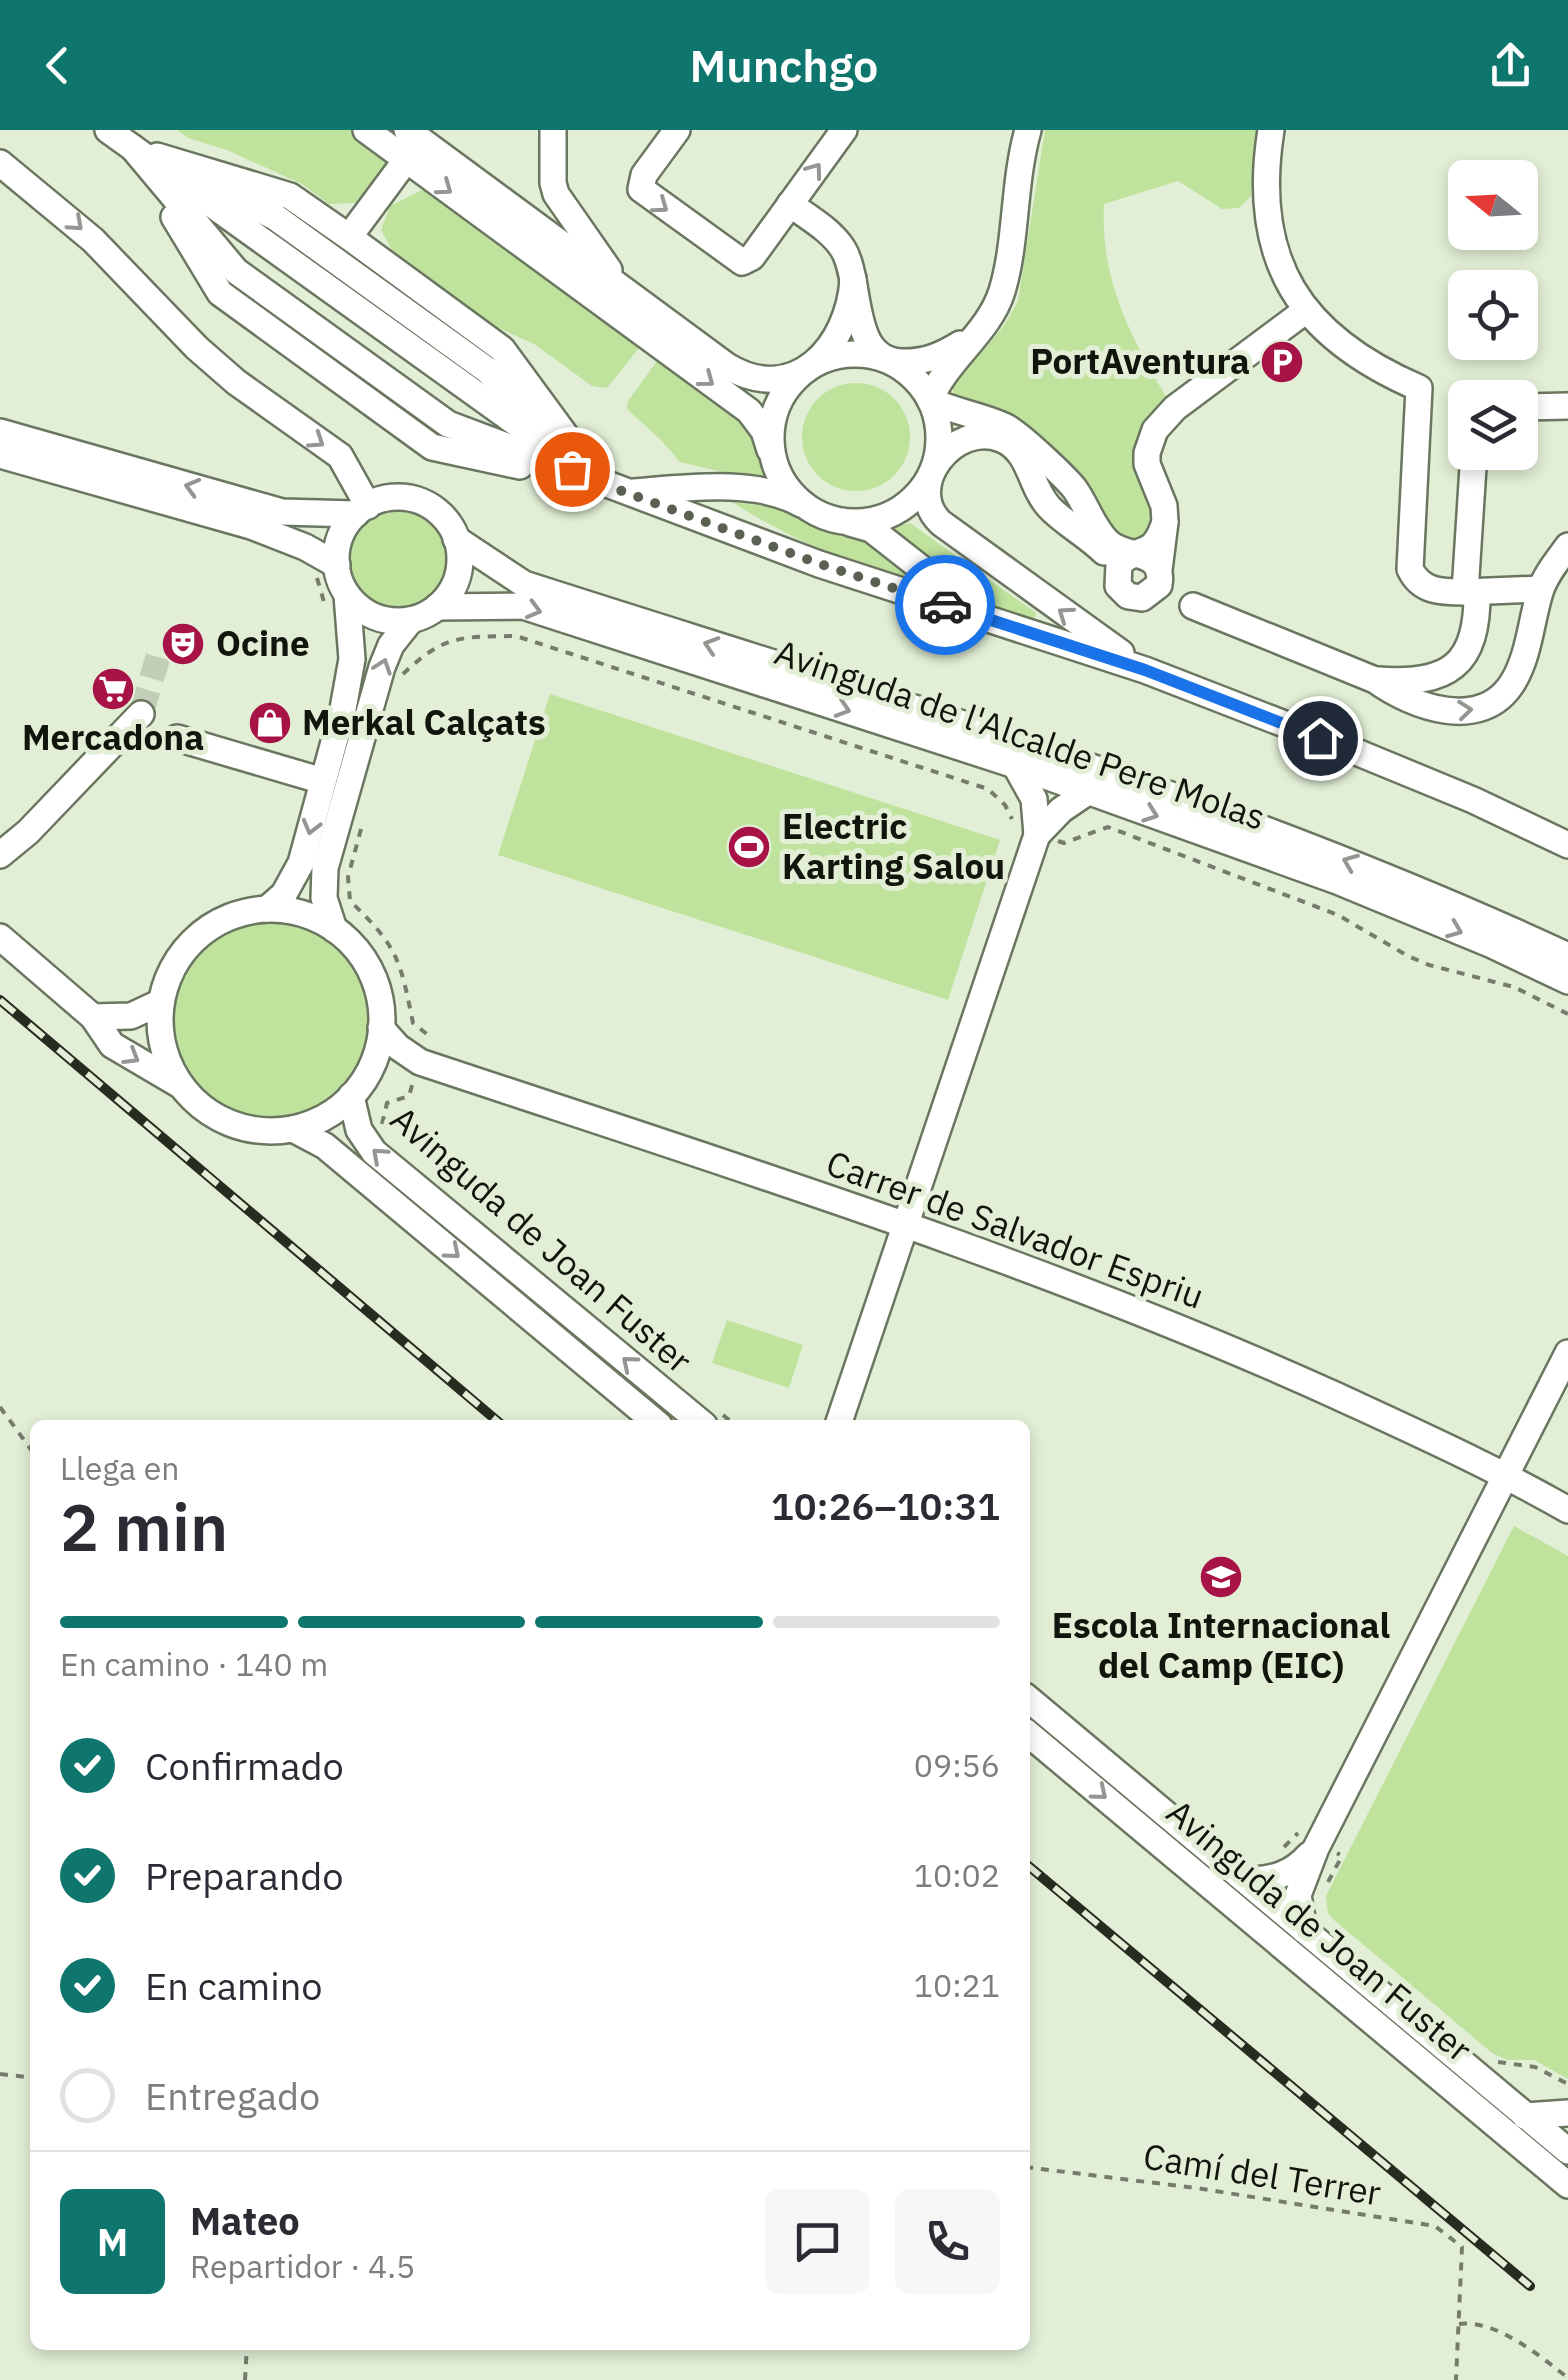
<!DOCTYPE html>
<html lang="es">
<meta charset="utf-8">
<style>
:root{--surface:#fff;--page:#f7f7f7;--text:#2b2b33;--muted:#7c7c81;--line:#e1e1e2;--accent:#0f766e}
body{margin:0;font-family:"IBM Plex Sans",sans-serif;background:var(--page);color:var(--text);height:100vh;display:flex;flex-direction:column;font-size:38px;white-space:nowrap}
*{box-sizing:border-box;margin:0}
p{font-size:32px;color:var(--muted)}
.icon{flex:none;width:55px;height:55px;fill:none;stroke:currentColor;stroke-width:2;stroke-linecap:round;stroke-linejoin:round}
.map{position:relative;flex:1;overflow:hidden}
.sheet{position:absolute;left:30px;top:1290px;width:1000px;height:930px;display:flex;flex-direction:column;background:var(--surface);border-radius:15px;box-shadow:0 5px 15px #0003}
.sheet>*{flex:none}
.needle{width:65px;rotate:288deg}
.controls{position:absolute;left:1448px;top:30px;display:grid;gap:20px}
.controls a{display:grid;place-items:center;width:90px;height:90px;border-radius:15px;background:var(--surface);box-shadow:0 5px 15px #0003;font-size:50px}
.pin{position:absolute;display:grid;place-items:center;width:85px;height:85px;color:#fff;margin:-42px;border:5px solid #fff;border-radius:50%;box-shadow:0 2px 10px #0007}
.courier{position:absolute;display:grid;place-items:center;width:100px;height:100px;margin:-50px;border:8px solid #1a73e8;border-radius:50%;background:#fff;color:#222;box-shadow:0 2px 12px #0007}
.summary em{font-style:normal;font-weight:600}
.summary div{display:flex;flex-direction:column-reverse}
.summary{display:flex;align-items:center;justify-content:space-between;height:170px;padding:0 30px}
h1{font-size:65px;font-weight:600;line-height:75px}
.bar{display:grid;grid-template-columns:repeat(4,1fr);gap:15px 10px;align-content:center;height:120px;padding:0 30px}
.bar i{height:12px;border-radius:8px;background:var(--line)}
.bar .current{background:var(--accent)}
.bar p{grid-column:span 4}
.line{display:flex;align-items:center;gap:25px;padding:0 30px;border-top:2px solid var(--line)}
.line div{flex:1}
.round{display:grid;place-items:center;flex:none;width:105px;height:105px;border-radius:15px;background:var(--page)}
ol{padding:0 30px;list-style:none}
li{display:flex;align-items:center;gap:30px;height:110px}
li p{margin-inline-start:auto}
li .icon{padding:10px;border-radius:50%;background:var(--accent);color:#fff;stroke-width:4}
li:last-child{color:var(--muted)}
li i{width:55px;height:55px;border:5px solid var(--line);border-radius:50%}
header{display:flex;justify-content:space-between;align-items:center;height:130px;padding:0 30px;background:var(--accent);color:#fff;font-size:45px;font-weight:600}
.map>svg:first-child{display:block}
</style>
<header><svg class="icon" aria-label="back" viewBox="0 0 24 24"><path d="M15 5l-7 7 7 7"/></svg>Munchgo<svg class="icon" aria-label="share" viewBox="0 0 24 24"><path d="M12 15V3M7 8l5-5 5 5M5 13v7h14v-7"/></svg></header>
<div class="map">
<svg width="1568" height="2250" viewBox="0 0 1568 2250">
<rect width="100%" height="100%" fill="#e2efd6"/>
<g fill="#bfe39d">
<path d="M177 0H353L381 20 388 36 375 57 358 73 329 74 302 54 227 20 188 8Z"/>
<path d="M1045 0H1260L1253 64 1239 78 1222 79 1178 51 1104 74C1100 149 1130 206 1167 268 1147 288 1135 310 1137 339 1138 369 1176 389 1132 413L1122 412 954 265 952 253 957 240 987 216 1005 194 1018 171Z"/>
<path d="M422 60 439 65 643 213 607 258 592 256 534 214 490 194 392 120 381 100 390 76Z"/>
<path d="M660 227 741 286 752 301 769 353 680 332 662 311 627 279 628 271Z"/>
<circle cx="856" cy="307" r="54"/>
<path d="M732 372 788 379 821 400 838 404 863 406 910 393 1036 483 1033 492C927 458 827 433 732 372Z"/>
<circle cx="398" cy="430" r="48"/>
<path d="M550 564 1000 710 948 870 498 725Z"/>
<circle cx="271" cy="891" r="98"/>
<path d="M727 1190 803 1215 789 1258 712 1233Z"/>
<path d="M1514 1396 1568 1426V1949L1534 1930H1507L1492 1923 1334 1790 1328 1783 1326 1766Z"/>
</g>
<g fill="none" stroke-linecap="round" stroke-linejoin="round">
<path stroke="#c3ceb8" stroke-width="25" stroke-dasharray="25 12" stroke-linecap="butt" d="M141 584 158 527"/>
<g stroke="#6a7660" stroke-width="30">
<g id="minor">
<path d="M108 0 572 333"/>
<path d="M366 0 749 281 764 301 770 320"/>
<path d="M407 0 727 236C795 277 849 216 853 149"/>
<path d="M553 0V53L556 64 609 140"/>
<path d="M677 0 644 45 641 59 742 132 752 127 844 0"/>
<path d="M1028 0C1013 53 1017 112 1002 161 989 203 947 229 930 270 954 282 980 285 1004 296 1018 302 1063 345 1074 358 1086 374 1092 396 1107 411 1125 430 1165 417 1159 455L1142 468 1128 466 1118 456 1119 434C1141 413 1152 431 1165 392L1159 440"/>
<path d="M1271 0C1250 131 1300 207 1419 258L1410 439C1421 462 1441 462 1465 462"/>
<path d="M133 18 236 141 448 294 819 434 1145 540 1354 621 1473 670 1568 715"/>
<path d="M157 26 290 66 349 107 502 219 585 332"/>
<path d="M0 33 93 110 197 218 236 252 340 326 368 376"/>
<path d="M205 53 275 87 487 240 541 294"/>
<path d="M790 74C809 88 831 100 843 119 863 152 848 231 903 232 925 232 941 226 960 214"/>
<path d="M174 87 220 163 432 317 520 336"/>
<path d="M349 107 415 18"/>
<circle cx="855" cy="308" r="84"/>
<path d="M1520 277 1568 276"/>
<path d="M0 302 282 382 356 384"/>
<path d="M1474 322 1465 462 1540 459"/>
<path d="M0 325 251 396 305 417 337 435"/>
<path d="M634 362C685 358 756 348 801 374"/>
<circle cx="398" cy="429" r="62"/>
<path d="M1165 392 1164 376 1147 334V323L1155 300 1175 278 1305 181"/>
<path d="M850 393 871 399 968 475"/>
<path d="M456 409 524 454C876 567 1233 670 1568 826"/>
<path d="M1104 422C1087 405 1065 394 1049 377 1029 355 1031 321 1001 309 955 290 902 357 941 393L1121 523"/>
<path d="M1193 476 1375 550C1412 577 1482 603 1513 552 1529 526 1531 491 1540 462 1545 445 1558 430 1568 416"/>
<path d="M437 477 523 476 1015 635 1337 751 1492 815 1568 851"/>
<path d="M1378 550C1448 555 1478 536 1477 462"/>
<path d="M177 608 323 651"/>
<path d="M1015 635 1034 669 1037 705 1061 680 1089 661"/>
<path d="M0 725 28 702 141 584"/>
<path d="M267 779 284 764 301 733 343 579 352 529 347 465"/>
<circle cx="271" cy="890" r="111"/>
<path d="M334 799 324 768 325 738 382 537 391 515 411 490"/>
<path d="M0 807 93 887 112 915 180 955"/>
<path d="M93 887 131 886 161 872"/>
<path d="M381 898 398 917 420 932C729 1035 1040 1131 1337 1266 1415 1302 1493 1337 1568 1380"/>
<path d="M351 966 359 1000 374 1022 704 1295"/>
<path d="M293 999 325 1016 659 1295"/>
<path d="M838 1295 1037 705"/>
<path d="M1025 1566 1568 2021"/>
<path d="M1025 1601 1568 2055"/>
<path d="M1247 1750C1273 1750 1292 1744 1309 1725"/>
<path d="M1304 1800 1298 1765 1316 1718 1568 1223"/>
<path d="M1525 1986 1568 1983"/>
</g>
</g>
<g stroke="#747d6c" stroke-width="4" stroke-dasharray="8 8" stroke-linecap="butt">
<path d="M317 448 324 472"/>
<path d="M403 544C445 504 461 507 516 506L988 659 1005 675 1012 689"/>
<path d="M361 699 348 747 350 771C398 817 400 829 413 893L428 905 427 909"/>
<path d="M1058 711 1064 713 1108 697 1338 785 1408 826 1429 835 1514 857 1568 884"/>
<path d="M382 994 387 973 409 966 413 952"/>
<path d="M0 1277 35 1325"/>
<path d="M723 1285 735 1295"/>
<path d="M1284 1717 1298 1703"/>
<path d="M1328 1752 1342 1726 1337 1723"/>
<path d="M1498 1932 1535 1937 1568 1954"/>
<path d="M0 1944 35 1948"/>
<path d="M1025 2037 1196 2058 1435 2096 1462 2117 1456 2250"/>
<path d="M1459 2194C1496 2189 1540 2226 1568 2248"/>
<path d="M245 2250 247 2215"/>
</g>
<use href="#minor" stroke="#fff" stroke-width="25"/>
<g stroke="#272c21" stroke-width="10">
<g id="rail">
<path d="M0 870 502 1295"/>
<path d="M1025 1733 1530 2156"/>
</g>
</g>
<use href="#rail" stroke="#e2efd6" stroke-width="6" stroke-dasharray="19" stroke-linecap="butt"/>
</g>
<defs><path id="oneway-chevron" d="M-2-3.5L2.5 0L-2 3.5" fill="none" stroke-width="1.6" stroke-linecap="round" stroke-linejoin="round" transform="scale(2.5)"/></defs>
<g stroke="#949692">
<use href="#oneway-chevron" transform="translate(815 40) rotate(-54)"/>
<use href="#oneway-chevron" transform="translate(445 58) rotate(36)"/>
<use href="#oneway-chevron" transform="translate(661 76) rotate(36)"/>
<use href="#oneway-chevron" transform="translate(76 94) rotate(42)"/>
<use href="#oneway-chevron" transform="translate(707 250) rotate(37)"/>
<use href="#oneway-chevron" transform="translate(317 311) rotate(34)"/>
<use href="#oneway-chevron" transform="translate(192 357) rotate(-164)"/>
<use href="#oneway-chevron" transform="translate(534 480) rotate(15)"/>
<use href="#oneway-chevron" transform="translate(1065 484) rotate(-145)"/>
<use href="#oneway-chevron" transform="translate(711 515) rotate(-162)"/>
<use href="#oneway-chevron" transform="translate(383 536) rotate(-71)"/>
<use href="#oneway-chevron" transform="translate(843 579) rotate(18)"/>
<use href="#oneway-chevron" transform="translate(1465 580) rotate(-6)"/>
<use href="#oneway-chevron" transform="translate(1151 684) rotate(20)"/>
<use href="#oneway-chevron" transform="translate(311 697) rotate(105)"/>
<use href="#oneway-chevron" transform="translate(1350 732) rotate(-158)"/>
<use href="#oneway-chevron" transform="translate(1455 800) rotate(22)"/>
<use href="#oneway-chevron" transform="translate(132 927) rotate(31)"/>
<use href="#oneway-chevron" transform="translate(379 1025) rotate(-138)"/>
<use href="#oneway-chevron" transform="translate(453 1122) rotate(40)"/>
<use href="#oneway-chevron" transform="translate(629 1233) rotate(-140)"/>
<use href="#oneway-chevron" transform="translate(1100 1663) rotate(40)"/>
</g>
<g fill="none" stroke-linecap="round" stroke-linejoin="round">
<path stroke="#5a6153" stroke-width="10" stroke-dasharray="0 18" d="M572 339 600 353 820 434 945 475"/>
<path stroke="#1a73e8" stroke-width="12" d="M945 475 1145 540 1320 608"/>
</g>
<defs>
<g id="parking-disc" transform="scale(2.25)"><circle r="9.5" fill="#a71247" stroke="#e2efd6"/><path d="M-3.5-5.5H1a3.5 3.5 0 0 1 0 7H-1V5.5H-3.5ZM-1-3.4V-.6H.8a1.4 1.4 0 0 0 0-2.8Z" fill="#fff"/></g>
<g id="theatre-disc" transform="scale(2.25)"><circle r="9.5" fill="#a71247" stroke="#e2efd6"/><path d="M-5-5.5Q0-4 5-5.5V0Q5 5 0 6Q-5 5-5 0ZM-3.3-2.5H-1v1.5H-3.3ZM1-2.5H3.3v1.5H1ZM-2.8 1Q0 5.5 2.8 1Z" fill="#fff"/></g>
<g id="supermarket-disc" transform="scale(2.25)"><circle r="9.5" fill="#a71247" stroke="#e2efd6"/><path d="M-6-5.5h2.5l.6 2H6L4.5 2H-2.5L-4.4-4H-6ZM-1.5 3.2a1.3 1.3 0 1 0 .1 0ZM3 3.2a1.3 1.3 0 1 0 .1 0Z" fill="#fff"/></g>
<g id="shop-disc" transform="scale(2.25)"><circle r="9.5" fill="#a71247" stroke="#e2efd6"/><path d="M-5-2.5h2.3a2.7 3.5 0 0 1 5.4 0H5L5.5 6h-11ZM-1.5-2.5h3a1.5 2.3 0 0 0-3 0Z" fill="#fff"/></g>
<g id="stadium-disc" transform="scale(2.25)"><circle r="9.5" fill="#a71247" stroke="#e2efd6"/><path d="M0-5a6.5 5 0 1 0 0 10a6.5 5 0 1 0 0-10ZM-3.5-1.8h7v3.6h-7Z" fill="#fff"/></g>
<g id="school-disc" transform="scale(2.25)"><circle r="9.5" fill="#a71247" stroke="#e2efd6"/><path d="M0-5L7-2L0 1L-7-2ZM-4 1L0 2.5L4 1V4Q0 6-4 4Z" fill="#fff"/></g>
</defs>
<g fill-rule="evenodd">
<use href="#parking-disc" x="1282" y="232"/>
<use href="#theatre-disc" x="183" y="514"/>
<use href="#supermarket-disc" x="113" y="559"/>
<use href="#shop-disc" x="270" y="593"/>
<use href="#stadium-disc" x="749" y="717"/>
<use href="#school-disc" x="1221" y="1447"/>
</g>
<g text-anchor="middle" stroke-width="10" stroke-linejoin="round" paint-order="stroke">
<g font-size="35" font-weight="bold" fill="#11150c" stroke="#e2efd6" text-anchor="start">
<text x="1250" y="244" text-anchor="end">PortAventura</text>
<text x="216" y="526">Ocine</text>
<text x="302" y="605">Merkal Calçats</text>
<text x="113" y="620" text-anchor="middle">Mercadona</text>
<text x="782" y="709">Electric<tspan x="782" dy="40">Karting Salou</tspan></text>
<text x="1221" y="1508" text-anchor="middle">Escola Internacional<tspan x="1221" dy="40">del Camp (EIC)</tspan></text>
</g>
<g font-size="35" fill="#11150c" stroke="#e2efd6">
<text transform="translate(1020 605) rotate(19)" y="12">Avinguda de l'Alcalde Pere Molas</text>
<text transform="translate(1015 1100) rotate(20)" y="12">Carrer de Salvador Espriu</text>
<text transform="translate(541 1110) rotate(41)" y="12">Avinguda de Joan Fuster</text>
<text transform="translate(1319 1801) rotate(40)" y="12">Avinguda de Joan Fuster</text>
<text transform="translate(1262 2045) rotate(9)" y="12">Camí del Terrer</text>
</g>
</g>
</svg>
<div class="controls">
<a><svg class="needle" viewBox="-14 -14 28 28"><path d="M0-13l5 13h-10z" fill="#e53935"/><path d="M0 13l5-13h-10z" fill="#7c7c81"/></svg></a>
<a><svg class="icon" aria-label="locate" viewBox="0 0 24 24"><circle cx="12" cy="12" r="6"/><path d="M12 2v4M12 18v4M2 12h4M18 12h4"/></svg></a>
<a><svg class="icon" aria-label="layers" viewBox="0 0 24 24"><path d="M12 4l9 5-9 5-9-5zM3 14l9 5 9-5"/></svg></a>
</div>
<div class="pin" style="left:572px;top:339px;background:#ea580c"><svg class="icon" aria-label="bag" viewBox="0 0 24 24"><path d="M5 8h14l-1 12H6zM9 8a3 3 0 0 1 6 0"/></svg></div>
<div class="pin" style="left:1320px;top:608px;background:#1f2937"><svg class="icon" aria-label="home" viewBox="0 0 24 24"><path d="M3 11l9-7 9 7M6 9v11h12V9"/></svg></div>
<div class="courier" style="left:945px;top:475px"><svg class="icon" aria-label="car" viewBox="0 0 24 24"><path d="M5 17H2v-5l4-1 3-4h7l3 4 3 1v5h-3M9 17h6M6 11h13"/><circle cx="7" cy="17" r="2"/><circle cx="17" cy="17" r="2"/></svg></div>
<section class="sheet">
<div class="summary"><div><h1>2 min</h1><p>Llega en</p></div><em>10:26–10:31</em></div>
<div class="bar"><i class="current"></i><i class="current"></i><i class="current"></i><i></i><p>En camino · 140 m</p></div>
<ol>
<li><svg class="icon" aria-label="check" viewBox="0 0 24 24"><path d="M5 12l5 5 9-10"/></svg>Confirmado<p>09:56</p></li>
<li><svg class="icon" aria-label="check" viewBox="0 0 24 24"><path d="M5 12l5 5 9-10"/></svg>Preparando<p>10:02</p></li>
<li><svg class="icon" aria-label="check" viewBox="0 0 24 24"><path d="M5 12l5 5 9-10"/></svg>En camino<p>10:21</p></li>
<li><i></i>Entregado</li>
</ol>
<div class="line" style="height:180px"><b class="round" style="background:var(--accent);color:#fff">M</b><div><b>Mateo</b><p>Repartidor · 4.5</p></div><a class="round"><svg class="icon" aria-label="chat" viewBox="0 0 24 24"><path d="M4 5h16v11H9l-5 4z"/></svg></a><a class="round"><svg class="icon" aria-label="phone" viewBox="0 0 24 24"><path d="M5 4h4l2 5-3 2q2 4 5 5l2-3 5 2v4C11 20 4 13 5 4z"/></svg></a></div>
</section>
</div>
